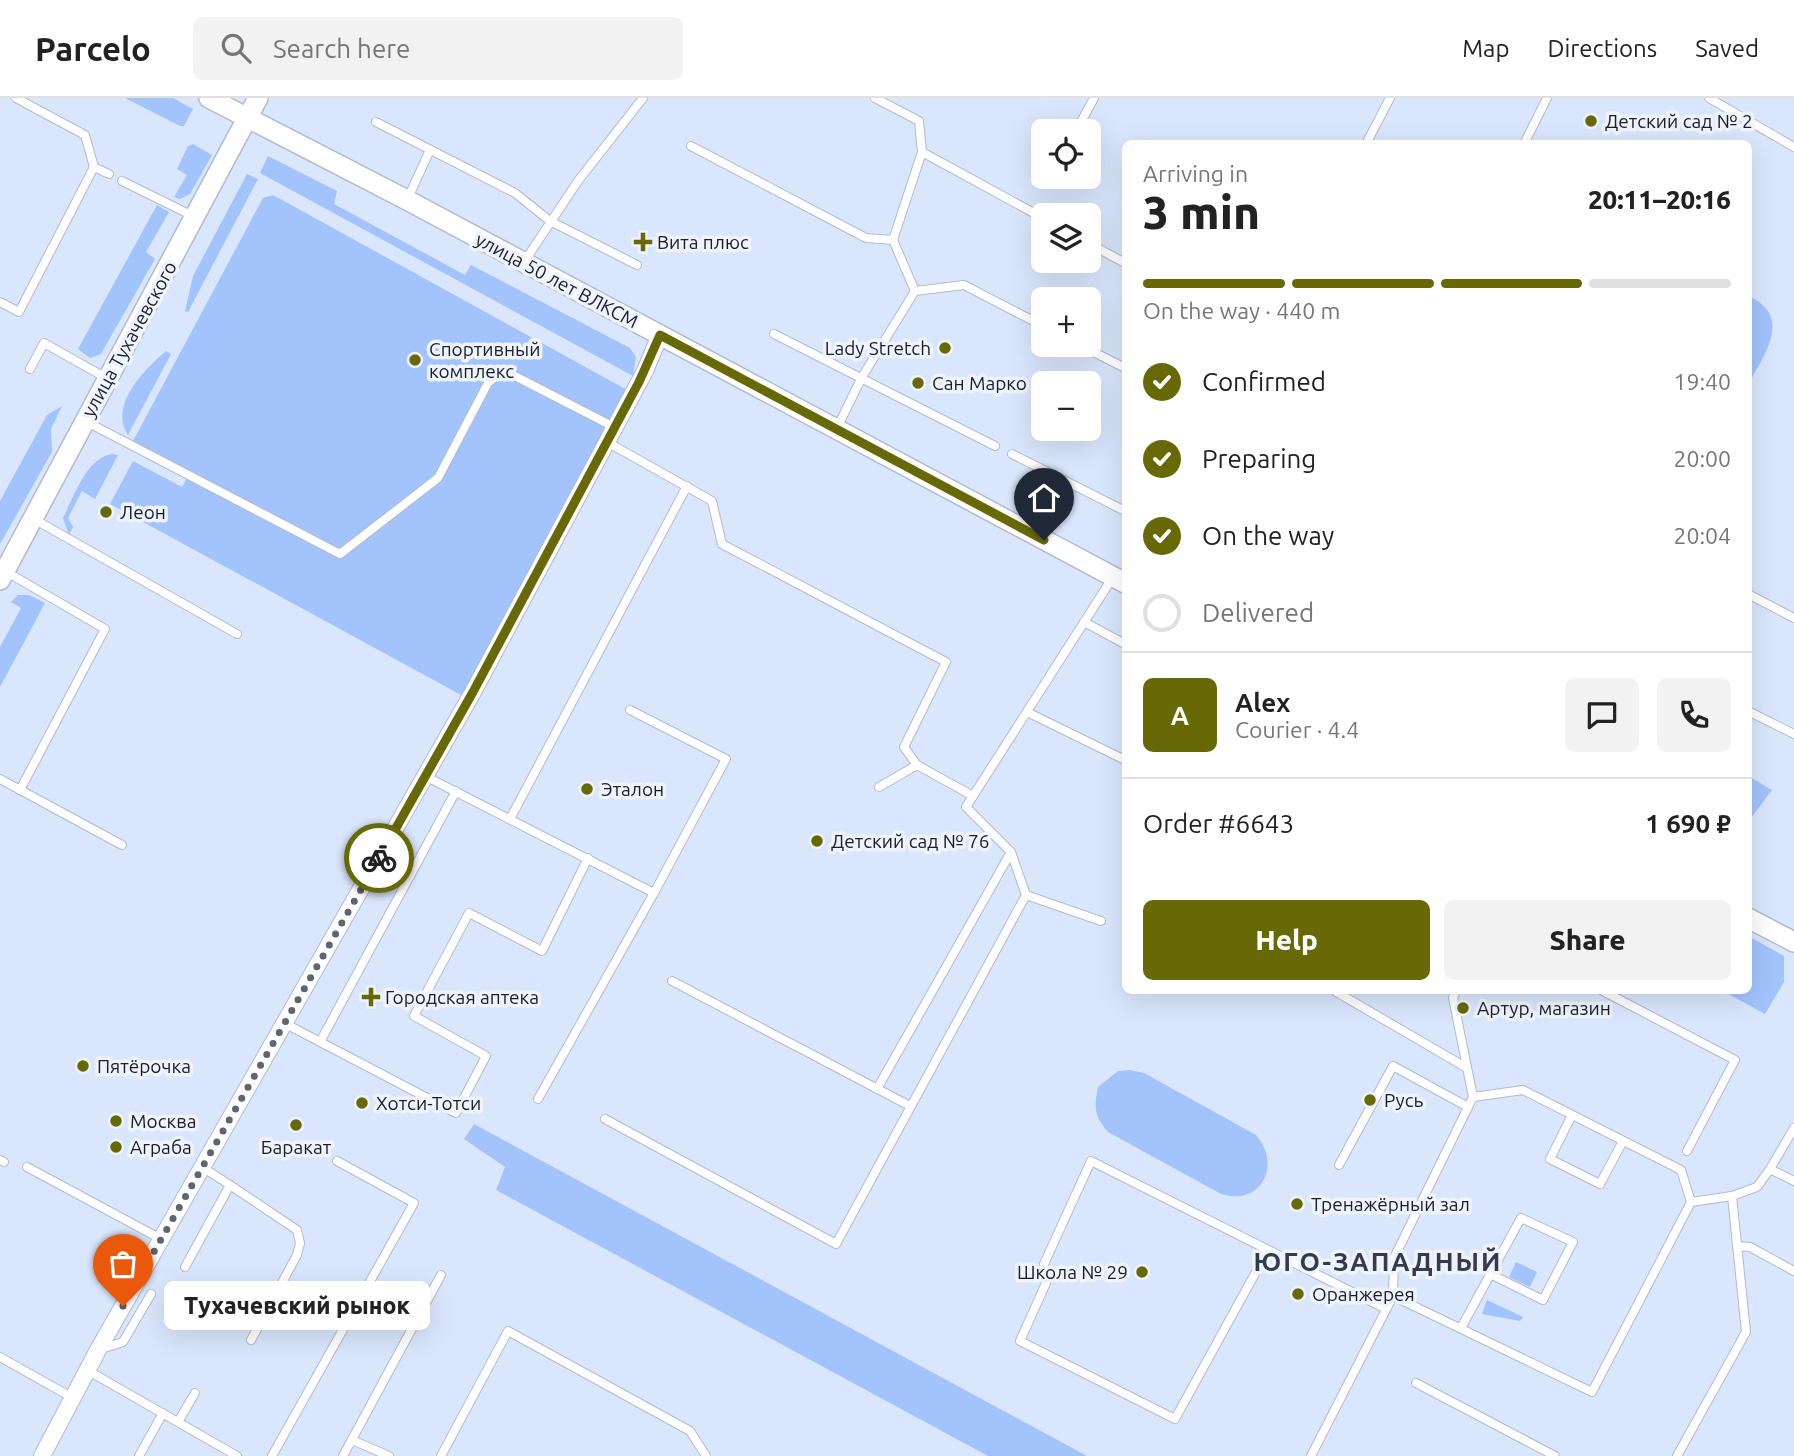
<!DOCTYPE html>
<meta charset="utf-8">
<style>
:root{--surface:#fff;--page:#f2f2f2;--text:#222;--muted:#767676;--line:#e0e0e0;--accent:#676907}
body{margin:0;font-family:Ubuntu,sans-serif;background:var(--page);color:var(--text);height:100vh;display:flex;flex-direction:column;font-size:26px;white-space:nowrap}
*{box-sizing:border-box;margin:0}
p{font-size:23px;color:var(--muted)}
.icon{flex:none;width:38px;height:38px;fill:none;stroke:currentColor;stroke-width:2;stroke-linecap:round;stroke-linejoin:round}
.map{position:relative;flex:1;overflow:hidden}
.sheet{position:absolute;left:1122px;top:42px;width:630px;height:854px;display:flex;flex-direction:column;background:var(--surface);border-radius:10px;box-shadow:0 7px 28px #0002}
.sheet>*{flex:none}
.buttons{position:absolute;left:1031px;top:21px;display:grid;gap:14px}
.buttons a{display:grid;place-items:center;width:70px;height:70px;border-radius:10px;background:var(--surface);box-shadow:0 7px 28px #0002;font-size:35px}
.pin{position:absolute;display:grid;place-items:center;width:60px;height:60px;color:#fff;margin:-72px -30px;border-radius:50% 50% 50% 0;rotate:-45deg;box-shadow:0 0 7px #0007}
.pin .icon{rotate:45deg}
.courier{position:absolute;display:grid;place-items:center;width:70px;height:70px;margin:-35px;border:5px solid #676907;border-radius:50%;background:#fff;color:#222;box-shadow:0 2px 9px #0007}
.bubble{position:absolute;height:49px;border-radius:10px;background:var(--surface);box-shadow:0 7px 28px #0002;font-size:23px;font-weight:800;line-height:49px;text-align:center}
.overview em{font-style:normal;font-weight:800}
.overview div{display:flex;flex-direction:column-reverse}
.overview{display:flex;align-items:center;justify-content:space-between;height:119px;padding:0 21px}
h1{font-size:46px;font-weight:800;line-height:52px}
.bar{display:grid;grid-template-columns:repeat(4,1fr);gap:10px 7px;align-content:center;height:84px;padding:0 21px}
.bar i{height:9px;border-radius:5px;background:var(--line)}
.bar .current{background:var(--accent)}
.bar p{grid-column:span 4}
.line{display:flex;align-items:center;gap:18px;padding:0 21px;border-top:2px solid var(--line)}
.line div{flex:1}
.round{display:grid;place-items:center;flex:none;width:74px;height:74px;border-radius:10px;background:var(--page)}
ol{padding:0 21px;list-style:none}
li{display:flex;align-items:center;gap:21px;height:77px}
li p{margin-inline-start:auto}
li .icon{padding:7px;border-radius:50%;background:var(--accent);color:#fff;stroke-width:4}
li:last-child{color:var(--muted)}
li i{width:38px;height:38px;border:4px solid var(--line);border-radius:50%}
.button{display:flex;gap:14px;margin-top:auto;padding:14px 21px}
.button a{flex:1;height:80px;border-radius:10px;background:var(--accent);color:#fff;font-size:28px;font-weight:800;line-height:80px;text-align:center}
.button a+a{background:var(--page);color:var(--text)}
header{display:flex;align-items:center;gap:42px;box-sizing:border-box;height:98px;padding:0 35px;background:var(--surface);border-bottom:2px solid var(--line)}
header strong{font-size:33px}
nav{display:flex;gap:38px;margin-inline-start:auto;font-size:24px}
.search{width:490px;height:63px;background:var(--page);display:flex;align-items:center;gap:18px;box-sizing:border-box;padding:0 24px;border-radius:10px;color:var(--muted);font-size:26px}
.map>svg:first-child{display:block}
</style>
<header>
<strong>Parcelo</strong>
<div class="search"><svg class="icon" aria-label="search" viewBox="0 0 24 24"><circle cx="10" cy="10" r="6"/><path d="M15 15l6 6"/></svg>Search here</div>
<nav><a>Map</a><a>Directions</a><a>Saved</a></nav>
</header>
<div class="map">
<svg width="1794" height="1358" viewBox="0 0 1794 1358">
<rect width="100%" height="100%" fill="#dae6fc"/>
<g fill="#a2c3fc">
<path d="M125 0H173L193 11 184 28H180Z"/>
<path d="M193 46 212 57 190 96 180 101 174 99 187 77 177 71 188 48Z"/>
<path d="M268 58 337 93 334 106 465 177 471 167 630 250 636 259 633 278 260 75Z"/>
<path d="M247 76 258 81 188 214 185 213 193 178Z"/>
<path d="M273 97 629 293 463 598 110 406 133 363 182 389 191 373 133 343 263 100Z"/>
<path d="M157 107 169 114 146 154 155 161 101 256 90 260 78 251Z"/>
<path d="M1748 198C1794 218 1764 257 1748 287Z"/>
<path d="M166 253 171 256 128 337C108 307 145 271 166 253Z"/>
<path d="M62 308 51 331 52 354 0 446V403L47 317Z"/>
<path d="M112 356 118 357 95 401 82 393 68 420 73 429 69 437 63 420C74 399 86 360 112 356Z"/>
<path d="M18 497H29L45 505 0 589V549L21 510 11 504Z"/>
<path d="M1748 678 1772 692 1748 724Z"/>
<path d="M1748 838 1784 858V884L1765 916 1723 893 1748 892Z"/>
<path d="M1130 972 1144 975 1256 1037C1282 1067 1261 1109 1221 1096L1108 1034C1094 1018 1094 1009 1098 989L1118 973Z"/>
<path d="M474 1026 1087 1358H988L496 1092 505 1069 464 1041Z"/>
<path d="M1516 1164 1537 1174 1530 1189 1509 1179Z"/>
<path d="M1487 1202 1523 1219 1520 1223 1482 1216Z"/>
</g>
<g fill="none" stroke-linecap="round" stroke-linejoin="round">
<g stroke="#afbbcf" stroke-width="10">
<g id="service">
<path d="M16 0 85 37 94 69 109 76"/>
<path d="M875 0 919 23 922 54 1043 120"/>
<path d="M1709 0 1794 49"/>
<path d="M376 24 515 95 550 123 637 167"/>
<path d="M1076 33 1094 0"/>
<path d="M1366 46 1390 0"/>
<path d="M1524 46 1547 0"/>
<path d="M691 48 866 140 893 142 922 54"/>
<path d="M122 83 193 118"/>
<path d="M408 100 430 52"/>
<path d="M1088 145 1125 165"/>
<path d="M524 164 578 83 643 0"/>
<path d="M915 193 964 187 1043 228"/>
<path d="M0 204 19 214 94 69"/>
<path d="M774 236 995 348"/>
<path d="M1080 247 1125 270"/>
<path d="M30 271 44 245 108 281"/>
<path d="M85 323 340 456 438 380 488 285 498 277 509 275 614 329"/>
<path d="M837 330 862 279 915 193 893 142"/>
<path d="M607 344 712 403 722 446 946 564 904 649 917 667 973 698"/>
<path d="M1012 356 1125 413"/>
<path d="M32 420 237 536"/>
<path d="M5 473 105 531 20 692"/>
<path d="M1748 496 1794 520"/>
<path d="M1084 524 1125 546"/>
<path d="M1748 613 1794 636"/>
<path d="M1027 614 1125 662"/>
<path d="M425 678 654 795 726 661 630 612"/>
<path d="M0 681 122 747"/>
<path d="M879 689 917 667"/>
<path d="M510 721 687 388"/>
<path d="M1026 797 1101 823"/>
<path d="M672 883 910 1008"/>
<path d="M1333 892 1467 970"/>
<path d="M1456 892 1453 900 1473 999 1523 992 1681 1072 1691 1104 1732 1098 1746 1234 1677 1358"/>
<path d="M1601 892 1735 962 1687 1053"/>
<path d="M284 925 456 1015 486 958 414 918 469 815 542 853 588 760"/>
<path d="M320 944 456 693"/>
<path d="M877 991 1011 754"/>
<path d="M1473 999 1394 1160 1393 1198 1592 1294 1691 1104"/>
<path d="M538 1001 654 795"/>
<path d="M1572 1017 1550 1061 1600 1086 1623 1043"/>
<path d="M605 1021 836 1146 1026 797 1011 754 966 709 1113 479"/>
<path d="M1794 1030 1770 1071 1794 1083"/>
<path d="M0 1062 4 1064"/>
<path d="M1339 1067 1393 968 1468 1009"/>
<path d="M27 1069 161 1141"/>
<path d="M230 1087 297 1132 300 1145 297 1157 251 1242"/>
<path d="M1732 1098 1757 1089 1770 1071"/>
<path d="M1737 1148 1750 1149 1794 1173"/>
<path d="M1268 1152 1175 1321 1020 1243 1046 1185 1044 1166 1091 1063 1386 1211"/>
<path d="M185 1169 230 1087 202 1069"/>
<path d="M1461 1230 1521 1120 1573 1144 1543 1202 1490 1176"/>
<path d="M101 1251 123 1244 151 1196"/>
<path d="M0 1259 73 1300"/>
<path d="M87 1272 237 1358"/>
<path d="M1416 1285 1555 1358"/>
<path d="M178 1324 195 1295"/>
<path d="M352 1342 389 1358"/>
<path d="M139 1358 163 1315"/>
<path d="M272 1358 414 1105 337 1063"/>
<path d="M343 1358 441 1177"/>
<path d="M441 1358 508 1233 690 1333 706 1358"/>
<path d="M1311 1358 1393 1198"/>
</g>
</g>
<g stroke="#afbbcf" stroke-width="18">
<path id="minor" d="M42 1358 98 1252 473 594 645 273 660 237"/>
</g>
<g stroke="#afbbcf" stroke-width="22">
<g id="tertiary">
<path d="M209 0 407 102 1125 485"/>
<path d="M0 482 258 0"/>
<path d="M1748 820 1794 844"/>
</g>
</g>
<use href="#service" stroke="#fff" stroke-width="8"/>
<use href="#minor" stroke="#fff" stroke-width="16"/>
<use href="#tertiary" stroke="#fff" stroke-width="19"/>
</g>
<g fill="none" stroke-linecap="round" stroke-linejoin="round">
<path stroke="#5d6571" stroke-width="7" stroke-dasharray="0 12.6" d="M123 1208 379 760"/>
<path stroke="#676907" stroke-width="9" d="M379 760 473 594 639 284 660 237 1044 442"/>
</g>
<g fill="#676907" stroke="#eef3fc" stroke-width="2.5">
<circle cx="1591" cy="23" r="7"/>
<path d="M639.5 133.5h7v7h7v7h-7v7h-7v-7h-7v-7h7z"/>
<circle cx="945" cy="250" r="7"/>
<circle cx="415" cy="262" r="7"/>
<circle cx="918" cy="285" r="7"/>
<circle cx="106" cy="414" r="7"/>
<circle cx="587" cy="691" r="7"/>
<circle cx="817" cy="743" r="7"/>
<path d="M367.5 888.5h7v7h7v7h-7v7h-7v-7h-7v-7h7z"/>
<circle cx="1463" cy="910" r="7"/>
<circle cx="83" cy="968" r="7"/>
<circle cx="1370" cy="1002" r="7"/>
<circle cx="362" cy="1005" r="7"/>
<circle cx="116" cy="1023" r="7"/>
<circle cx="296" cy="1027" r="7"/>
<circle cx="116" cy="1049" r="7"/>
<circle cx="1297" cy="1106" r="7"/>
<circle cx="1142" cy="1174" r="7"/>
<circle cx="1298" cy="1196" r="7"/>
</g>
<g text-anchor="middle" stroke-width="7" stroke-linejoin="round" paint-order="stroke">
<g font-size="19" fill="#1a1f26" stroke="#eef3fc" text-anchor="start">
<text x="1605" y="30">Детский сад № 2</text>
<text x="657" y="151">Вита плюс</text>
<text x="931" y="257" text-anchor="end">Lady Stretch</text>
<text x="429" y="258">Спортивный<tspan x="429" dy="22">комплекс</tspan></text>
<text x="932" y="292">Сан Марко</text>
<text x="120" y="421">Леон</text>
<text x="601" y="698">Эталон</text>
<text x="831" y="750">Детский сад № 76</text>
<text x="385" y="906">Городская аптека</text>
<text x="1477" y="917">Артур, магазин</text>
<text x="97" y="975">Пятёрочка</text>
<text x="1384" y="1009">Русь</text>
<text x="376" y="1012">Хотси-Тотси</text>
<text x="130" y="1030">Москва</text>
<text x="130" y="1056">Аграба</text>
<text x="296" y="1056" text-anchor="middle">Баракат</text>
<text x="1311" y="1113">Тренажёрный зал</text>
<text x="1128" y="1181" text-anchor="end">Школа № 29</text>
<text x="1312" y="1203">Оранжерея</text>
</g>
<g font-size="19" fill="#1a1f26" stroke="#eef3fc">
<text transform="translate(557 182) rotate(28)" y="7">улица 50 лет ВЛКСМ</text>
<text transform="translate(129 241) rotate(-61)" y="7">улица Тухачевского</text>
</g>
<g font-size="26" font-weight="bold" letter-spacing="2" fill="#323c4d" stroke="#eef3fc">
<text x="1378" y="1173">ЮГО-ЗАПАДНЫЙ</text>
</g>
</g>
</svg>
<div class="buttons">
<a><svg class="icon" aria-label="locate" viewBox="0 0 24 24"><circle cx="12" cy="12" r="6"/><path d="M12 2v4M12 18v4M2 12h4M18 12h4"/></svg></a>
<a><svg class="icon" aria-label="layers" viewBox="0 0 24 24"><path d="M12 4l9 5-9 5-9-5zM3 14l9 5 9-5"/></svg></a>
<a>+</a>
<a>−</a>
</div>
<div class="pin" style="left:123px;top:1208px;background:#ea580c"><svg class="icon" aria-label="bag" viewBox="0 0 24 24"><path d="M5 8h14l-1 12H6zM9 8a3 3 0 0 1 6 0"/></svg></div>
<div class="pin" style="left:1044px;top:442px;background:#1f2937"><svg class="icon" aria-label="home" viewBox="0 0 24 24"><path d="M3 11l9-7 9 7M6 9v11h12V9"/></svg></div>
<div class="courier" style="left:379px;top:760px"><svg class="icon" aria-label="bike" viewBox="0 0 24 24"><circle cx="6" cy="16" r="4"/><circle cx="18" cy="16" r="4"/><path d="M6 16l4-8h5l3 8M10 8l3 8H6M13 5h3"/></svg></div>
<div class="bubble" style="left:164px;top:1183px;width:266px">Тухачевский рынок</div>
<section class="sheet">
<div class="overview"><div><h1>3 min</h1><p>Arriving in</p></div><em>20:11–20:16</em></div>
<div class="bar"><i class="current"></i><i class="current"></i><i class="current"></i><i></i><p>On the way · 440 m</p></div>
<ol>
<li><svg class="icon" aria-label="check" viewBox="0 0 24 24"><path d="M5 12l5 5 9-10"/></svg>Confirmed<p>19:40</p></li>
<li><svg class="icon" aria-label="check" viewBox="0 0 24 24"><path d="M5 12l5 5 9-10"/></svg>Preparing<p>20:00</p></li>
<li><svg class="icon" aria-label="check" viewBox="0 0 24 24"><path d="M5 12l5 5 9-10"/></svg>On the way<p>20:04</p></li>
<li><i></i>Delivered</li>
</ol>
<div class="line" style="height:126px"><b class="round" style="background:var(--accent);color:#fff">A</b><div><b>Alex</b><p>Courier · 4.4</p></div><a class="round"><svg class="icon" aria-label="chat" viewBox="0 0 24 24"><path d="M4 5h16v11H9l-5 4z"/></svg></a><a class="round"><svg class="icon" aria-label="phone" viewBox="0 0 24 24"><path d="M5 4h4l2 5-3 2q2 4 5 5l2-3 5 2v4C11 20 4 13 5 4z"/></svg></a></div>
<div class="line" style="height:91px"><div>Order #6643</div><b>1 690 ₽</b></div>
<div class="button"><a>Help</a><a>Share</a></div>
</section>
</div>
